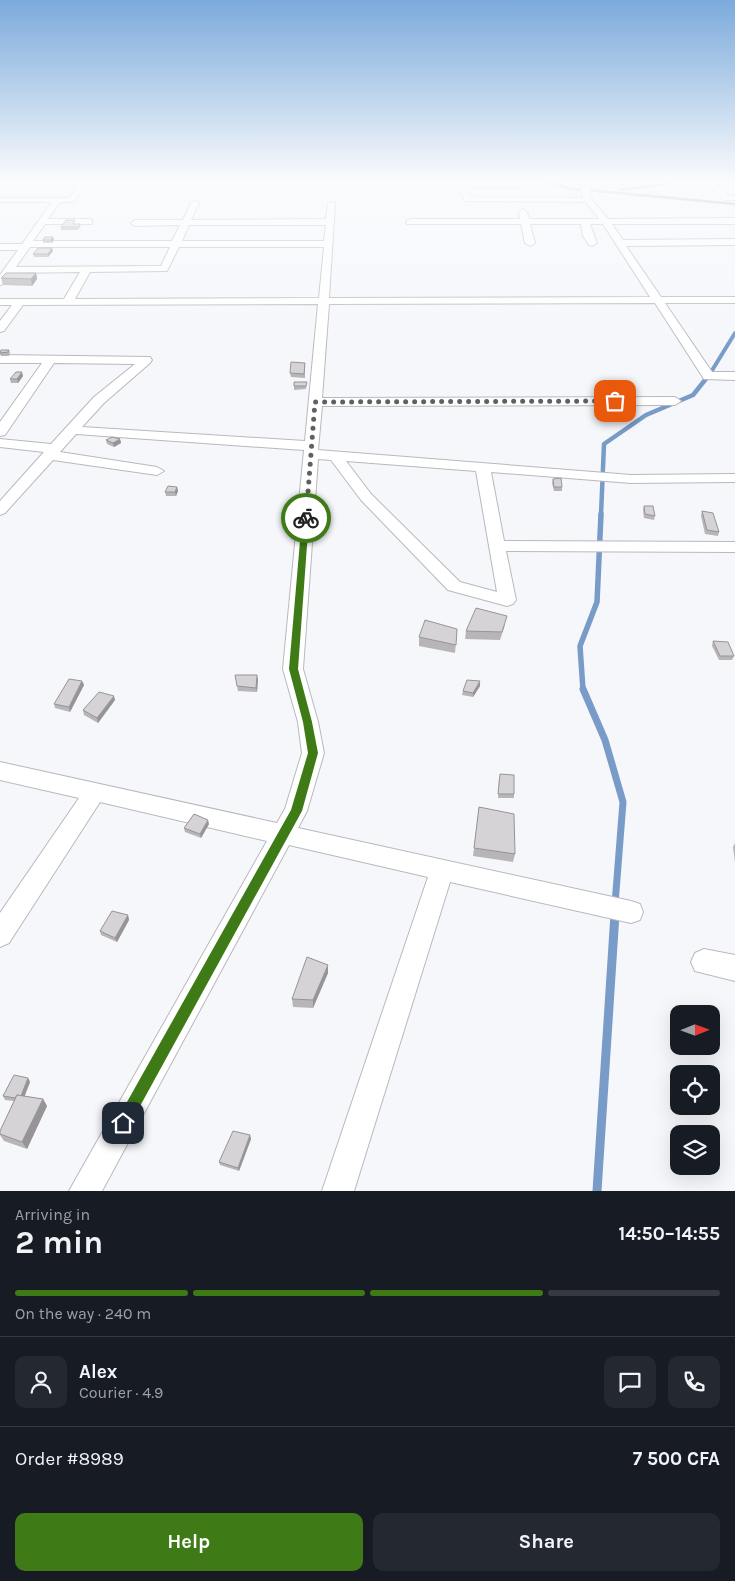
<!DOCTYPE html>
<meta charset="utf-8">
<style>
:root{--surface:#171b24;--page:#242831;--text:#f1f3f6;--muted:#9ea1a6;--line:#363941;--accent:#3e7b16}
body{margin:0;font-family:Karla,sans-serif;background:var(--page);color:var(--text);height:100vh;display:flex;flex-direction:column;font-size:19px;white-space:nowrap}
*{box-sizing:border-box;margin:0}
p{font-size:16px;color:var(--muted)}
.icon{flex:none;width:28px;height:28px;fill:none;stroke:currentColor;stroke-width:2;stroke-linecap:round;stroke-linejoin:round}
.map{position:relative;height:1191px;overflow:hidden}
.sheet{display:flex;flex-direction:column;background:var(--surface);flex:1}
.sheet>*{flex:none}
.needle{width:32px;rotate:89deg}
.tools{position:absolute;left:670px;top:1005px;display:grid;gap:10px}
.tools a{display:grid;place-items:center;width:50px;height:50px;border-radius:10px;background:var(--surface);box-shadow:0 5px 20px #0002;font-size:25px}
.pin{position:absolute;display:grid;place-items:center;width:42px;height:42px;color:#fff;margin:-21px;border-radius:10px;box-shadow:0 2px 8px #0006}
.courier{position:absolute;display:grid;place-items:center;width:50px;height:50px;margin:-25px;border:4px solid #3e7b16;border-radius:50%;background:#fff;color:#222;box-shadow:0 1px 6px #0007}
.overview em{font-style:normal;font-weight:700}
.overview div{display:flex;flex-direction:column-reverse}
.overview{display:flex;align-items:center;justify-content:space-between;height:85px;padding:0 15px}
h1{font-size:32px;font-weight:700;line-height:38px}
.bar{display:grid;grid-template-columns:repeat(4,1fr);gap:8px 5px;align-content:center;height:60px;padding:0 15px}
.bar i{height:6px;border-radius:4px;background:var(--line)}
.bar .selected{background:var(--accent)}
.bar p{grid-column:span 4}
.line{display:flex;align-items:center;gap:12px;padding:0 15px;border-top:1px solid var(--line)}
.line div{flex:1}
.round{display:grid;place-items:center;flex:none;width:52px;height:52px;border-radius:10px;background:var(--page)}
.action{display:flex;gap:10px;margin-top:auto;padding:10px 15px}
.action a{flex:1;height:58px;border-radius:10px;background:var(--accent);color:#fff;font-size:20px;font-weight:700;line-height:58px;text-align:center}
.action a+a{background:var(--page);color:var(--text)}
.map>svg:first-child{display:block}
</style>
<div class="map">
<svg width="735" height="1191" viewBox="0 0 735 1191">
<rect width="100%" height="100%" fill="#f5f7fb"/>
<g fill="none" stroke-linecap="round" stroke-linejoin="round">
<g stroke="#799bc7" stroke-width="2.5">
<path d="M543 180 570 189 600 191"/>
<path d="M620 190 666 184V180"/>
<path d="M598 191 735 204"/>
</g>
<path stroke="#799bc7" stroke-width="4" d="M708 377 735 333"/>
<path stroke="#799bc7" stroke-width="4.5" d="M601 515 604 444 646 415 693 395 709 375"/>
<path stroke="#799bc7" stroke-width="5.5" d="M583 690 580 646 597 602 601 514"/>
<path stroke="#799bc7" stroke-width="7" d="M583 689 605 740 623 802 615 904"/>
<path stroke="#799bc7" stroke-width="9" d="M597 1191 615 914"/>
<g stroke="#b8b9be" stroke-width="2">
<g id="minor">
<path d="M82 180H90L74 202H60L48 219H89L92 220V224H45L33 241H172L180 225 135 226 131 223 135 220H183L191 203 195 201 199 203 191 220 326 219 328 204 335 202 329 298 650 297 603 224H590L597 243 592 246 589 245 583 236 581 224H530L535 243 530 246 525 243 521 224H407L406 222 410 219H520L519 212 523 209 527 212 529 219H599L586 202 464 201 460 188 456 186 458 184 457 180H465L466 184H523L527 186 523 188H468L470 197 583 198 581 185 586 180H595L589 186 592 200 608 219 735 218V224H612L623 240 735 239V245L626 246 661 297H735V303H665L712 372H735V380L704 379 655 303 329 304 322 398 675 397 681 401 675 405 322 406 318 450 631 475 735 474V482L631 483 491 472 504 541 735 542V552L506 551 516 600 513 604 507 606 448 590 361 500 331 460 318 459 303 669 318 722 324 753 307 811 298 828 631 901 640 904 643 912 640 920 631 923 450 882 354 1191H322L428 877 289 845 102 1191H69L267 841 100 802 9 943 0 947V913L79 798 0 780V762L277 823 285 809 302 753 298 722 283 669 304 450 76 434 60 452 157 467 164 471 157 475 53 460 5 513 0 515V501L44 452 0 447V439L51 444 94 397 135 364 54 363 5 435 0 436V422L42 363H0V355L150 357 152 360 150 363 104 403 82 427 305 441 318 304 23 305 4 331 0 332V321L12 305H0V299H64L80 272 12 273 4 284 0 285V275L18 250H0V244H22L52 202H0V198H69ZM189 225H326L324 241H182ZM30 247H170L161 266 16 267ZM179 247H324L319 298 75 299 90 272 167 271ZM346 461 476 471 497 592 460 582 371 494Z"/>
<path d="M705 180H713L729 196H735V200H724Z"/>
<path d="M704 949 735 955V981L695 971 691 962 695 953Z"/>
</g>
</g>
<use href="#minor" fill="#fff" fill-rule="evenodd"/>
</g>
<g fill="#b8b5b8">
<path d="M75 224 81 226 78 230H61V227Z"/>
<path d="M53 237 54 240 52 243H43V240Z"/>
<path d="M53 251 48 257H34L33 254Z"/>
<path d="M36 273 37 279 32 286 3 285 1 278Z"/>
<path d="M9 350 10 353 9 356H1L0 352Z"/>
<path d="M305 363V378L291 377 290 373Z"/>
<path d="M23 376 18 383H11L10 379Z"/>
<path d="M307 382 306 389 294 390V386Z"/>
<path d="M120 439 121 443 114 447 107 444 106 440Z"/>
<path d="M553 479 562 487V491H554L552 483Z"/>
<path d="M177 487 178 491 176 496H166L165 492Z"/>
<path d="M644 506 655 516 654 520 644 518 643 510Z"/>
<path d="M702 511 719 532 718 536 705 534 701 516Z"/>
<path d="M505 625 500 640 465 639 466 631Z"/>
<path d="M457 629 455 653 419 646V637Z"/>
<path d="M713 641 734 656 732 660H719L712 646Z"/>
<path d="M235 675 258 679 257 692 238 691Z"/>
<path d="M82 681 84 685 70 712 55 708 54 704Z"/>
<path d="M480 686 473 697 462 695 463 691Z"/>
<path d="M115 700 98 723 84 715 83 710Z"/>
<path d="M499 779 514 794V798H498Z"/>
<path d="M479 807 515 854 513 862 473 856Z"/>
<path d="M209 824 201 838 185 832 184 828Z"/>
<path d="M735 843V862L733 847Z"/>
<path d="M128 915 129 920 117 942 101 935 100 931Z"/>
<path d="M328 965V973L313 1008 293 1007 292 999Z"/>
<path d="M28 1078 30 1082 24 1096 43 1099 47 1106 27 1149 4 1141 0 1135V1131L14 1101 5 1100 3 1096Z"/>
<path d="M250 1135 251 1139 239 1171 220 1165 219 1162Z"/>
</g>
<g fill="#969496">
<path d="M53 237 54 240 52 243 51 240Z"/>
<path d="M52 248 53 251 48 257V254Z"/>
<path d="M36 273 37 279 32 286 31 279Z"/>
<path d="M22 372 23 376 18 383 17 379Z"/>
<path d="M120 439 121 443 114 447 113 443Z"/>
<path d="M177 487 178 491 176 496 175 492Z"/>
<path d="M257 675 258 679 257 692 256 688Z"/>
<path d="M82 681 84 685 70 712 69 707Z"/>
<path d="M480 681V686L473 697V693Z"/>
<path d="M114 696 115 700 98 723 97 718Z"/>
<path d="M208 820 209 824 201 838 200 834Z"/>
<path d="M128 915 129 920 117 942 115 938Z"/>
<path d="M328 965V973L313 1008V1000Z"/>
<path d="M28 1078 30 1082 22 1103 19 1099Z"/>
<path d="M43 1099 47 1106 27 1149 22 1142Z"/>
<path d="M250 1135 251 1139 239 1171 238 1168Z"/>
</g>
<g fill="#d6d3d6" stroke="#969496">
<path d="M66 220H75L73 224H80L78 227H61Z"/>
<path d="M45 237H53L51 240H43Z"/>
<path d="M38 248H52L48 254H33Z"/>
<path d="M6 273H36L31 279 1 278Z"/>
<path d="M1 350H9L8 352 0 353Z"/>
<path d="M291 362 305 363 304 374 290 373Z"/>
<path d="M16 372H22L17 379H10Z"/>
<path d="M294 382H307L306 386H294Z"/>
<path d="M112 437 120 439 113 443 106 440Z"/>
<path d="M561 478 562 487H554L553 479Z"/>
<path d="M168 486 177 487 175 492H165Z"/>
<path d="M644 506H653L655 516 645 514Z"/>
<path d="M702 511 713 513 719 532 707 530Z"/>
<path d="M476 608 507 616 502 632 466 631Z"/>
<path d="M425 620 457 629 456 645 419 637Z"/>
<path d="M713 641 728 642 734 656H720Z"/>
<path d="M235 675H257L256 688 237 686Z"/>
<path d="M69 679 82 681 69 707 54 704Z"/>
<path d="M467 680 480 681 473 693 463 691Z"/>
<path d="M99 692 114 696 97 718 83 710Z"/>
<path d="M500 774 514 775V794H498Z"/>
<path d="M479 807 514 814 515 854 474 848Z"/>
<path d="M194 814 208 820 200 834 184 828Z"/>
<path d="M112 911 128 915 115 938 100 931Z"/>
<path d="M307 957 328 965 313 1000 292 999Z"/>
<path d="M14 1075 28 1078 21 1096 17 1095 15 1098 3 1096Z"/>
<path d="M17 1095 43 1099 22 1142 0 1134V1131Z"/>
<path d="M233 1131 250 1135 238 1168 219 1162Z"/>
</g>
<linearGradient id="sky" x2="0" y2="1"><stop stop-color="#7baadb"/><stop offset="0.52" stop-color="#fafbfd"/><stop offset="1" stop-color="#fafbfd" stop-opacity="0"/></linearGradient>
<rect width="735" height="347" fill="url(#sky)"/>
<path fill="#3e7b16" d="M306 516 309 518 298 669 312 722 318 753 302 811 128 1128 123 1130 118 1128 116 1123 118 1118 291 810 308 753 303 722 289 669 302 518Z"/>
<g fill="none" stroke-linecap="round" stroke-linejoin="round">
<path stroke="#606063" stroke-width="5" stroke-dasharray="0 9" d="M306 518 315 402 615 401"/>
</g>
</svg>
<div class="tools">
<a><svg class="needle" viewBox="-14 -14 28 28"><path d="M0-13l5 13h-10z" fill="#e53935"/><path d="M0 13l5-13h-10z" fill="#9ea1a6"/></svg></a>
<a><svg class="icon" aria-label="locate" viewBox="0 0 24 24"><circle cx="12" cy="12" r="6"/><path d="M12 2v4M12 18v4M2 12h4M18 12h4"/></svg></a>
<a><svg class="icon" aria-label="layers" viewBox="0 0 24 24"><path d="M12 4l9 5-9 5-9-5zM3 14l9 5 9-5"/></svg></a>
</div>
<div class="pin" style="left:615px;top:401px;background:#ea580c"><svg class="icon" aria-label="bag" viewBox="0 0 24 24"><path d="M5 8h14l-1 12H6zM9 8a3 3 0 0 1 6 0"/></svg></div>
<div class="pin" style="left:123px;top:1123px;background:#1f2937"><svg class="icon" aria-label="home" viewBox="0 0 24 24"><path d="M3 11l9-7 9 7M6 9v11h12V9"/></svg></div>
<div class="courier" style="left:306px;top:518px"><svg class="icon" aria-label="bike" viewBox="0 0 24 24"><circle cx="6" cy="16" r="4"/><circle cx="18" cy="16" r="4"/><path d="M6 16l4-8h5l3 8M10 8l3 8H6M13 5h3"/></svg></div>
</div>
<section class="sheet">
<div class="overview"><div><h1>2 min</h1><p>Arriving in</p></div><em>14:50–14:55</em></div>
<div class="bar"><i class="selected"></i><i class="selected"></i><i class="selected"></i><i></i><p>On the way · 240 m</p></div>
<div class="line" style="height:90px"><a class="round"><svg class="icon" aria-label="person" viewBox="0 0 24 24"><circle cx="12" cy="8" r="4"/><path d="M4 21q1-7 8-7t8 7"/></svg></a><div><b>Alex</b><p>Courier · 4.9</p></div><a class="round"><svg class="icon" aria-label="chat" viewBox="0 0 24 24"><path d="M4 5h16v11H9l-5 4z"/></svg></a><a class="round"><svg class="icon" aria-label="phone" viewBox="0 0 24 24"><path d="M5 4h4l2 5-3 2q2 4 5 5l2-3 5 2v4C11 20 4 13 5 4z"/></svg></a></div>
<div class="line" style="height:65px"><div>Order #8989</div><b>7 500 CFA</b></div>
<div class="action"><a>Help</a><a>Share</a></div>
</section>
